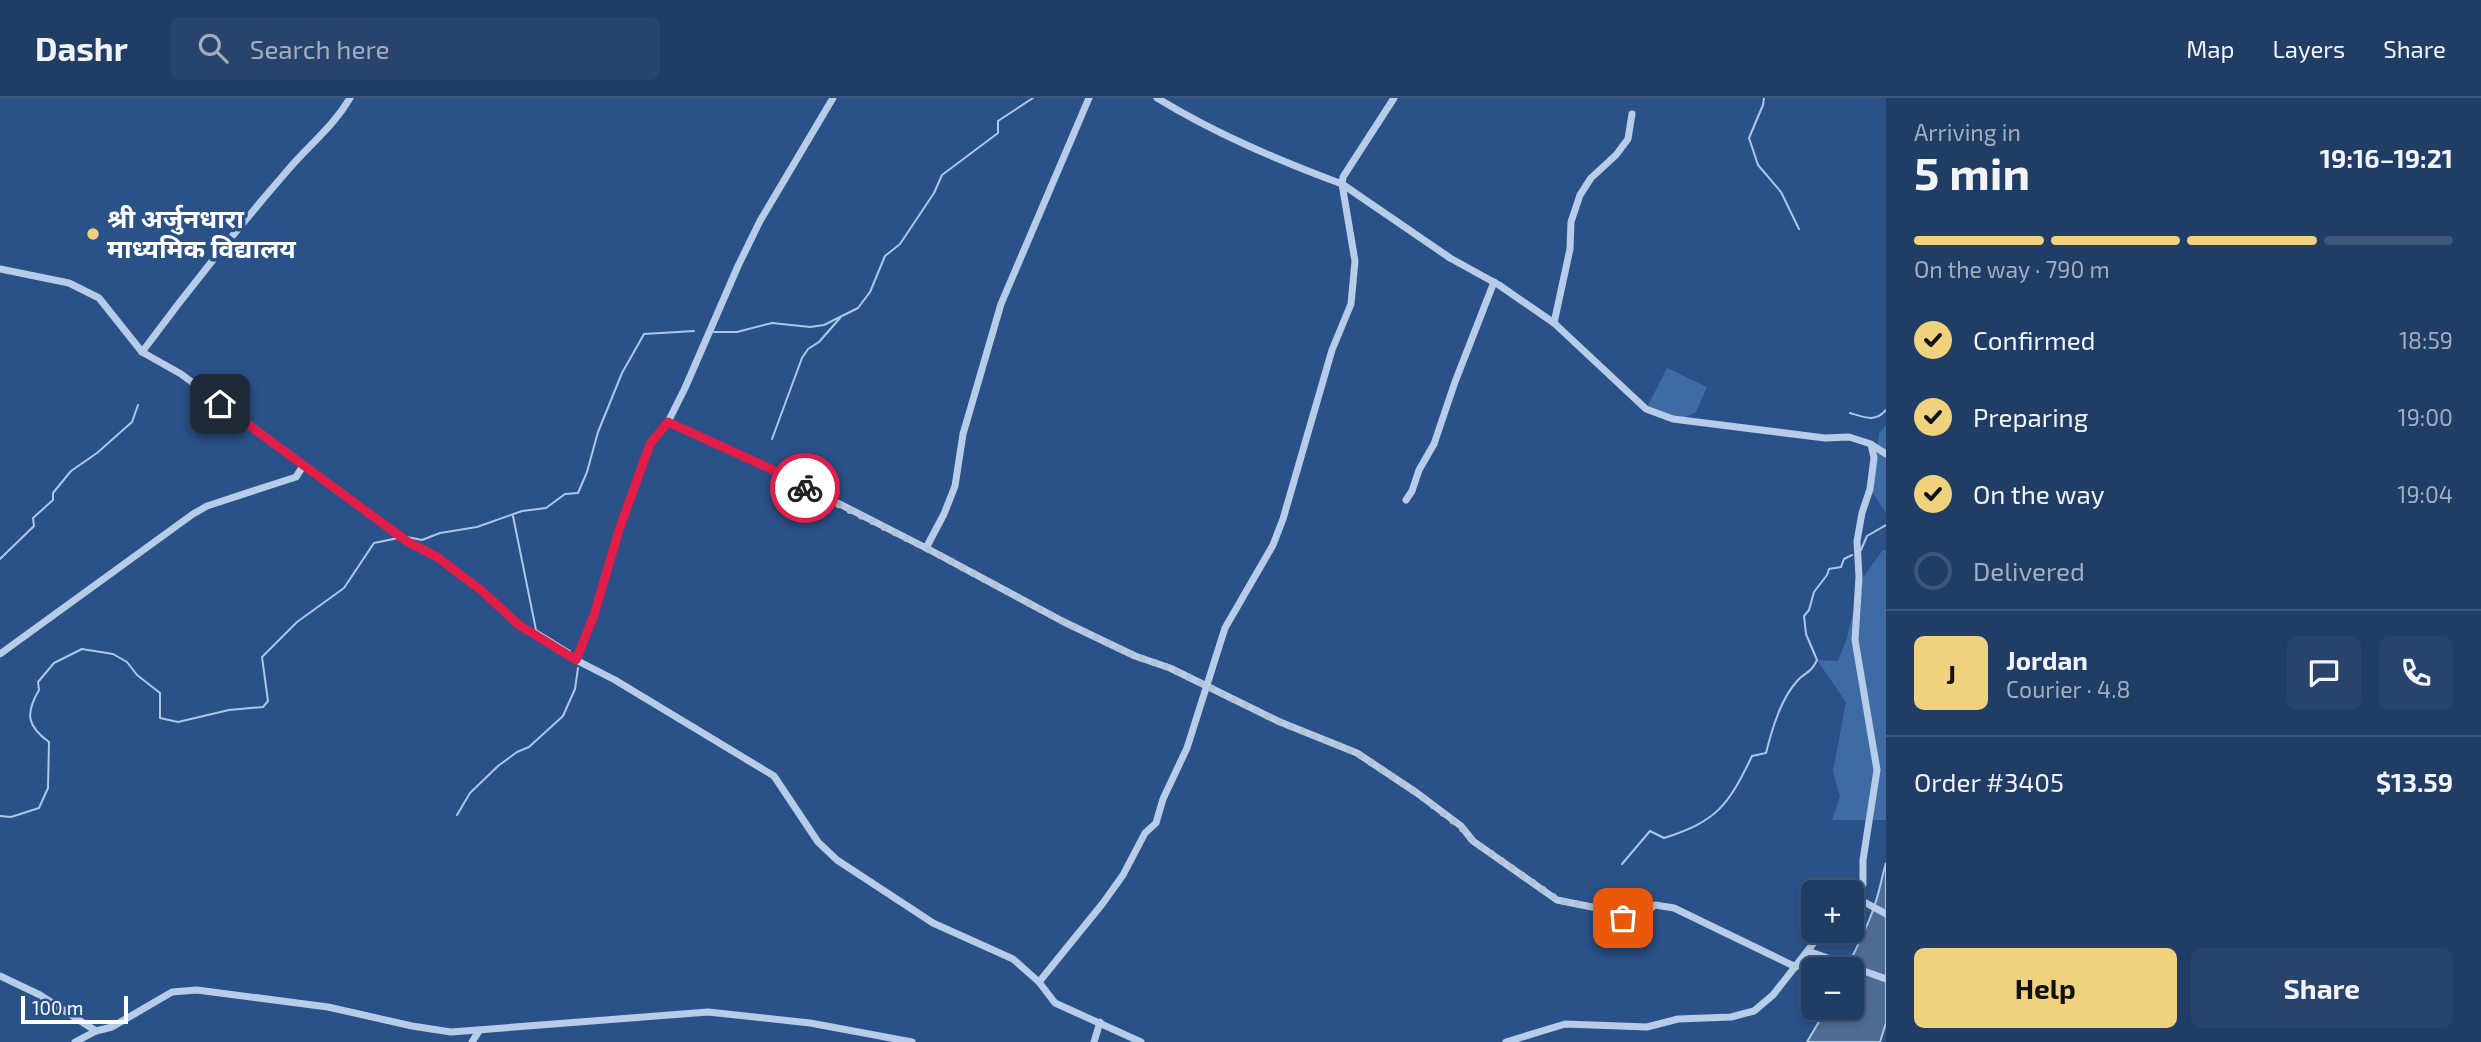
<!DOCTYPE html>
<meta charset="utf-8">
<style>
:root{--surface:#203d66;--page:#28446c;--text:#f1f3f6;--muted:#a2aebf;--line:#3d567a;--accent:#efd17e}
body{margin:0;font-family:"Exo 2","Noto Sans Devanagari",sans-serif;background:var(--page);color:var(--text);height:100vh;display:flex;flex-direction:column;font-size:26px;white-space:nowrap}
*{box-sizing:border-box;margin:0}
p{font-size:23px;color:var(--muted)}
.icon{flex:none;width:38px;height:38px;fill:none;stroke:currentColor;stroke-width:2;stroke-linecap:round;stroke-linejoin:round}
.map{position:relative;flex:1;overflow:hidden}
.details{display:flex;flex-direction:column;background:var(--surface);width:595px}
.details>*{flex:none}
.controls{position:absolute;left:1801px;top:782px;display:grid;gap:14px}
.controls a{display:grid;place-items:center;width:63px;height:63px;border-radius:10px;background:var(--surface);box-shadow:0 4px 10px #0003,0 0 0 2px var(--line);font-size:35px}
.scale{position:absolute;left:21px;bottom:18px;width:107px;box-sizing:border-box;padding-left:7px;border:4px solid #fff;border-top:0;font-size:19px;line-height:24px;white-space:nowrap;color:#fff;-webkit-text-stroke:5px #2a5188;paint-order:stroke}
.pin{position:absolute;display:grid;place-items:center;width:60px;height:60px;color:#fff;margin:-30px;border-radius:14px;box-shadow:0 4px 10px #0006}
.courier{position:absolute;display:grid;place-items:center;width:70px;height:70px;margin:-35px;border:5px solid #e11d48;border-radius:50%;background:#fff;color:#222;box-shadow:0 2px 9px #0007}
.overview em{font-style:normal;font-weight:700}
.overview div{display:flex;flex-direction:column-reverse}
.overview{display:flex;align-items:center;justify-content:space-between;height:119px;padding:0 28px}
h1{font-size:46px;font-weight:700;line-height:52px}
.bar{display:grid;grid-template-columns:repeat(4,1fr);gap:10px 7px;align-content:center;height:84px;padding:0 28px}
.bar i{height:9px;border-radius:5px;background:var(--line)}
.bar .active{background:var(--accent)}
.bar p{grid-column:span 4}
.line{display:flex;align-items:center;gap:18px;padding:0 28px;border-top:2px solid var(--line)}
.line div{flex:1}
.round{display:grid;place-items:center;flex:none;width:74px;height:74px;border-radius:10px;background:var(--page)}
ol{padding:0 28px;list-style:none}
li{display:flex;align-items:center;gap:21px;height:77px}
li p{margin-inline-start:auto}
li .icon{padding:7px;border-radius:50%;background:var(--accent);color:#111;stroke-width:4}
li:last-child{color:var(--muted)}
li i{width:38px;height:38px;border:4px solid var(--line);border-radius:50%}
.primary-button{display:flex;gap:14px;margin-top:auto;padding:14px 28px}
.primary-button a{flex:1;height:80px;border-radius:10px;background:var(--accent);color:#111;font-size:28px;font-weight:700;line-height:80px;text-align:center}
.primary-button a+a{background:var(--page);color:var(--text)}
header{display:flex;align-items:center;gap:42px;box-sizing:border-box;height:98px;padding:0 35px;background:var(--surface);border-bottom:2px solid var(--line)}
header strong{font-size:33px}
nav{display:flex;gap:38px;margin-inline-start:auto;font-size:24px}
.search{width:490px;height:63px;background:var(--page);display:flex;align-items:center;gap:18px;box-sizing:border-box;padding:0 24px;border-radius:10px;color:var(--muted);font-size:26px}
main{display:flex;flex:1;min-height:0}
.map>svg:first-child{display:block}
</style>
<header>
<strong>Dashr</strong>
<div class="search"><svg class="icon" aria-label="search" viewBox="0 0 24 24"><circle cx="10" cy="10" r="6"/><path d="M15 15l6 6"/></svg>Search here</div>
<nav><a>Map</a><a>Layers</a><a>Share</a></nav>
</header>
<main>
<div class="map">
<svg width="1886" height="944" viewBox="0 0 1886 944">
<rect width="100%" height="100%" fill="#2a5188"/>
<g fill="#3f6ba4">
<path d="M1667 270 1707 289 1696 314 1679 322 1646 311Z"/>
<path d="M1886 327V415L1872 394 1879 335Z"/>
<path d="M1886 452V722H1832L1840 699 1833 673 1846 604 1817 562 1838 563 1846 543 1862 481 1882 453Z"/>
</g>
<path fill="#516c93" stroke="#acc7e8" stroke-width="2" d="M1886 765V925L1880 944H1807L1827 910H1852V872L1846 871C1857 849 1869 827 1876 803 1880 791 1882 778 1886 765Z"/>
<g fill="none" stroke-linecap="round" stroke-linejoin="round">
<g stroke="#acc7e8" stroke-width="2">
<path d="M1764 0 1763 7 1749 40 1758 67 1781 94 1799 131"/>
<path d="M714 234H737L772 225 810 229 824 227 858 210 870 194 885 158 900 146 934 95 942 77 998 35V23L1033 0"/>
<path d="M1850 315C1864 319 1875 325 1886 312"/>
<path d="M772 341 802 260 808 251 819 244 840 220"/>
<path d="M513 418 536 532 570 553"/>
<path d="M407 439 422 442 440 435 477 429 522 413 546 410 565 396 578 395 587 374 598 334 622 275 644 236 694 233"/>
<path d="M1861 452 1867 438 1886 427"/>
<path d="M0 461 34 428 33 420 53 402V395L71 373 97 355 132 324 138 307"/>
<path d="M457 717 470 695 498 668 517 654 529 649 563 618 575 591 578 570"/>
<path d="M0 718 11 719 39 710 48 690 49 644C27 628 25 616 39 592L38 584 54 565 82 551 113 556 127 564 137 577 160 595V620L178 624 229 612 263 609 268 603 262 559 297 524 344 490 374 445 398 440"/>
<path d="M1622 766 1650 733 1664 740C1717 723 1728 708 1752 658L1766 655C1772 631 1781 600 1798 582 1807 573 1811 575 1817 562L1806 536 1804 518 1809 512 1814 494 1827 477 1829 471 1841 469 1844 461 1852 457"/>
</g>
<g stroke="#b7cce8" stroke-width="7">
<path d="M1157 0C1216 36 1278 62 1342 86L1343 79 1394 0"/>
<path d="M0 171 69 185 99 200 142 254 181 276 408 444 437 459 482 493 519 527 576 562 615 582 774 678 818 744 837 762 933 825 1013 861 1039 884"/>
<path d="M1554 225 1570 151 1571 124 1580 97 1591 80 1616 57 1628 41 1632 16"/>
<path d="M142 254C188 192 236 132 287 73 308 48 333 29 350 0"/>
<path d="M668 324 771 371 930 452 1064 524 1135 558 1170 570 1280 624 1357 655 1417 695 1461 728 1473 743 1557 802 1597 810 1631 822 1637 821 1655 807 1674 810 1796 869"/>
<path d="M1872 347 1886 356"/>
<path d="M1406 402 1412 393 1419 372 1434 346 1455 284 1494 184"/>
<path d="M926 450 944 416 955 388 963 336 1001 206 1089 0"/>
<path d="M0 556 193 416 207 408 296 379 303 368"/>
<path d="M576 562 594 517 619 432 650 346 668 324 685 290 738 168 760 123 833 0"/>
<path d="M1857 800 1886 816"/>
<path d="M1808 853 1886 881"/>
<path d="M0 878 40 897 96 933 112 929 172 894 197 892 328 909 412 928 451 934 708 914 810 925 912 944"/>
<path d="M75 944 96 933"/>
<path d="M472 944 479 933"/>
<path d="M1094 944 1100 924"/>
<path d="M1141 944 1055 905 1039 884 1103 805 1123 777 1145 735 1156 725 1163 701 1187 650 1225 530 1273 447 1283 421 1332 252 1351 206 1355 163 1342 86 1450 160 1499 187 1554 225 1646 311 1673 321 1825 340 1849 339 1871 346 1874 360 1870 391 1862 415 1857 443 1859 479 1855 542 1877 672 1863 762V786L1857 800 1852 806"/>
<path d="M1506 944 1565 926 1647 929 1678 921 1731 919 1754 913 1773 897 1823 833"/>
</g>
</g>
<g fill="none" stroke-linecap="round" stroke-linejoin="round">
<path stroke="#b4c2d5" stroke-width="7" stroke-dasharray="0 12.6" d="M805 390 930 452 1064 524 1135 558 1170 570 1280 624 1357 655 1417 695 1461 729 1473 743 1558 802 1597 810 1623 820"/>
<path stroke="#e11d48" stroke-width="9" d="M220 306 408 444 437 459 482 493 519 527 576 562 594 517 619 432 650 346 668 324 771 371 805 390"/>
</g>
<circle fill="#efd17e" stroke="#2a5188" stroke-width="2.5" cx="93" cy="136" r="7"/>
<g text-anchor="middle" stroke-width="7" stroke-linejoin="round" paint-order="stroke">
<g font-size="26" font-weight="bold" fill="#fff" stroke="#2a5188" text-anchor="start">
<text x="107" y="130">श्री अर्जुनधारा<tspan x="107" dy="30">माध्यमिक विद्यालय</tspan></text>
</g>
</g>
</svg>
<div class="controls">
<a>+</a>
<a>−</a>
</div>
<div class="scale">100 m</div>
<div class="pin" style="left:1623px;top:820px;background:#ea580c"><svg class="icon" aria-label="bag" viewBox="0 0 24 24"><path d="M5 8h14l-1 12H6zM9 8a3 3 0 0 1 6 0"/></svg></div>
<div class="pin" style="left:220px;top:306px;background:#1f2937"><svg class="icon" aria-label="home" viewBox="0 0 24 24"><path d="M3 11l9-7 9 7M6 9v11h12V9"/></svg></div>
<div class="courier" style="left:805px;top:390px"><svg class="icon" aria-label="bike" viewBox="0 0 24 24"><circle cx="6" cy="16" r="4"/><circle cx="18" cy="16" r="4"/><path d="M6 16l4-8h5l3 8M10 8l3 8H6M13 5h3"/></svg></div>
</div>
<section class="details">
<div class="overview"><div><h1>5 min</h1><p>Arriving in</p></div><em>19:16–19:21</em></div>
<div class="bar"><i class="active"></i><i class="active"></i><i class="active"></i><i></i><p>On the way · 790 m</p></div>
<ol>
<li><svg class="icon" aria-label="check" viewBox="0 0 24 24"><path d="M5 12l5 5 9-10"/></svg>Confirmed<p>18:59</p></li>
<li><svg class="icon" aria-label="check" viewBox="0 0 24 24"><path d="M5 12l5 5 9-10"/></svg>Preparing<p>19:00</p></li>
<li><svg class="icon" aria-label="check" viewBox="0 0 24 24"><path d="M5 12l5 5 9-10"/></svg>On the way<p>19:04</p></li>
<li><i></i>Delivered</li>
</ol>
<div class="line" style="height:126px"><b class="round" style="background:var(--accent);color:#111">J</b><div><b>Jordan</b><p>Courier · 4.8</p></div><a class="round"><svg class="icon" aria-label="chat" viewBox="0 0 24 24"><path d="M4 5h16v11H9l-5 4z"/></svg></a><a class="round"><svg class="icon" aria-label="phone" viewBox="0 0 24 24"><path d="M5 4h4l2 5-3 2q2 4 5 5l2-3 5 2v4C11 20 4 13 5 4z"/></svg></a></div>
<div class="line" style="height:91px"><div>Order #3405</div><b>$13.59</b></div>
<div class="primary-button"><a>Help</a><a>Share</a></div>
</section>
</main>
